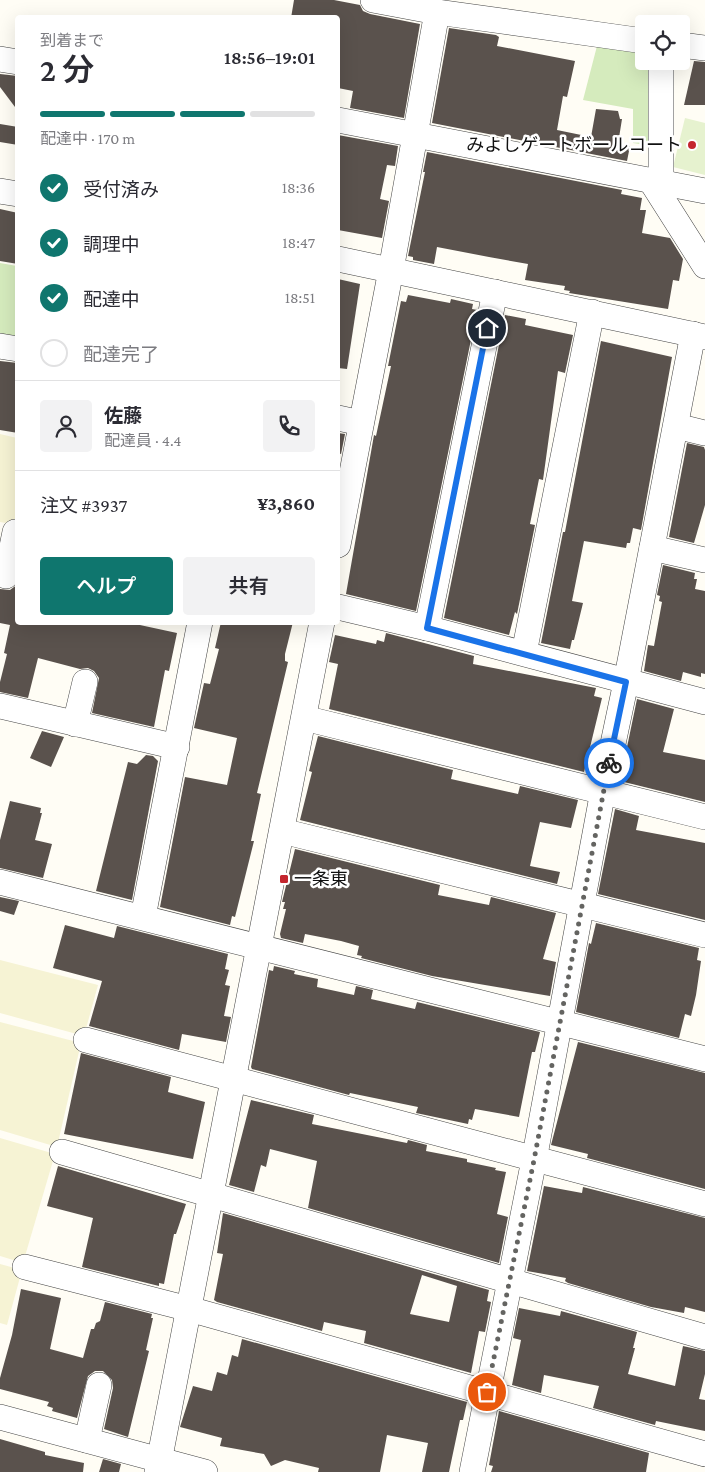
<!DOCTYPE html>
<html lang="ja">
<meta charset="utf-8">
<style>
:root{--surface:#fff;--page:#f2f2f3;--text:#2b2b33;--muted:#7c7c81;--line:#e1e1e2;--accent:#0f766e}
body{margin:0;font-family:"Crimson Pro","Noto Sans JP",serif;background:var(--page);color:var(--text);height:100vh;display:flex;flex-direction:column;font-size:19px;white-space:nowrap}
*{box-sizing:border-box;margin:0}
p{font-size:16px;color:var(--muted)}
.icon{flex:none;width:28px;height:28px;fill:none;stroke:currentColor;stroke-width:2;stroke-linecap:round;stroke-linejoin:round}
.map{position:relative;flex:1;overflow:hidden}
.sheet{position:absolute;left:15px;top:15px;width:325px;height:610px;display:flex;flex-direction:column;background:var(--surface);border-radius:5px;box-shadow:0 5px 20px #0002}
.sheet>*{flex:none}
.fabs{position:absolute;left:635px;top:15px;display:grid;gap:10px}
.fabs a{display:grid;place-items:center;width:55px;height:55px;border-radius:5px;background:var(--surface);box-shadow:0 5px 20px #0002;font-size:25px}
.pin{position:absolute;display:grid;place-items:center;width:42px;height:42px;color:#fff;margin:-21px;border:2px solid #fff;border-radius:50%;box-shadow:0 1px 5px #0007}
.courier{position:absolute;display:grid;place-items:center;width:50px;height:50px;margin:-25px;border:4px solid #1a73e8;border-radius:50%;background:#fff;color:#222;box-shadow:0 1px 6px #0007}
.head em{font-style:normal;font-weight:600}
.head div{display:flex;flex-direction:column-reverse}
.head{display:flex;align-items:center;justify-content:space-between;height:85px;padding:0 25px}
h1{font-size:32px;font-weight:600;line-height:38px}
.bar{display:grid;grid-template-columns:repeat(4,1fr);gap:8px 5px;align-content:center;height:60px;padding:0 25px}
.bar i{height:6px;border-radius:4px;background:var(--line)}
.bar .current{background:var(--accent)}
.bar p{grid-column:span 4}
.line{display:flex;align-items:center;gap:12px;padding:0 25px;border-top:1px solid var(--line)}
.line div{flex:1}
.round{display:grid;place-items:center;flex:none;width:52px;height:52px;border-radius:5px;background:var(--page)}
ol{padding:0 25px;list-style:none}
li{display:flex;align-items:center;gap:15px;height:55px}
li p{margin-inline-start:auto}
li .icon{padding:5px;border-radius:50%;background:var(--accent);color:#fff;stroke-width:4}
li:last-child{color:var(--muted)}
li i{width:28px;height:28px;border:2px solid var(--line);border-radius:50%}
.cta{display:flex;gap:10px;margin-top:auto;padding:10px 25px}
.cta a{flex:1;height:58px;border-radius:5px;background:var(--accent);color:#fff;font-size:20px;font-weight:600;line-height:58px;text-align:center}
.cta a+a{background:var(--page);color:var(--text)}
.map>svg:first-child{display:block}
</style>
<div class="map">
<svg width="705" height="1472" viewBox="0 0 705 1472">
<rect width="100%" height="100%" fill="#fffdf5"/>
<g fill="#f6f3d4">
<path d="M0 434 17 438V525L0 522Z"/>
<path d="M0 960 98 985 84 1036 0 1013Z"/>
<path d="M0 1022 81 1043 57 1147 0 1130Z"/>
<path d="M0 1138 55 1154 23 1263 0 1256Z"/>
<path d="M0 1264 22 1270 7 1325 0 1323Z"/>
</g>
<g fill="#d5ebbd">
<path d="M597 46 644 48V61H652V146L633 143V109L583 100Z"/>
<path d="M0 263 17 266V342L0 338Z"/>
</g>
<path fill="#e6f2cf" d="M685 118 705 123V175L673 167Z"/>
<g fill="#5a524d" fill-rule="evenodd">
<path d="M294 0H334L360 5 363 11 370 14 420 24 404 118 350 108 353 91 338 88V18H291Z"/>
<path d="M449 28 496 35 499 37 497 46 575 61 567 97 563 96 557 130 591 137 596 109 618 111 620 119H622L618 144 630 146 627 161 432 123Z"/>
<path d="M694 61 705 62V105H684Z"/>
<path d="M0 74 18 76V111L0 87Z"/>
<path d="M0 124 18 127V145L0 142Z"/>
<path d="M338 135 398 146 395 166 387 165 380 199 389 201 382 238 338 230Z"/>
<path d="M427 152 622 190 621 194 642 198 640 210H646L642 233 670 238 683 259 679 281 673 280 668 309 569 293 570 291 564 290 565 286 525 280 528 264 489 257 437 247 434 264 413 260V257L408 256 425 172H423Z"/>
<path d="M0 209 18 213V264L0 261Z"/>
<path d="M338 279 360 284 347 369 338 368Z"/>
<path d="M408 295 450 303 451 299 473 304 472 309 477 310 416 611 346 594 374 435 376 436 391 366H388L401 301 406 302Z"/>
<path d="M505 315 526 319 525 325 573 335 565 373 558 371 543 480 539 479 530 524 535 525 517 614 515 612 509 635 444 618Z"/>
<path d="M601 341 672 357 641 530 633 528 630 543H627L626 548 584 541 572 601 583 603 574 640H572L570 649 541 643 563 532H565Z"/>
<path d="M0 361 18 363V433L0 430Z"/>
<path d="M338 433 345 434 341 454 338 453Z"/>
<path d="M687 443 704 447 705 450V505L694 543 669 537Z"/>
<path d="M663 565 695 573 694 579H697L695 589 705 591V674L701 673V677L683 672 681 681 644 671 648 645 654 646 662 602 659 601 660 596 657 595Z"/>
<path d="M18 584V622H126L177 633 169 671 165 670 154 727 92 713 99 678 94 671 88 668 80 669 38 658 28 698 0 692V682L7 654 4 653 10 625 0 623V589L10 590Z"/>
<path d="M221 622H293L285 654V661L288 662 257 793 261 794 251 841H254L235 917 232 916 230 925 160 907 185 777 227 785 237 738 194 728 204 683 210 684 219 649 215 648Z"/>
<path d="M386 633 474 656 473 664 596 688 594 696 602 698 584 772 329 709 338 664 329 662 335 635 376 644 377 640 384 642Z"/>
<path d="M637 699 674 709 663 752 705 760V802L620 781Z"/>
<path d="M42 731 64 737 51 767 30 758Z"/>
<path d="M318 736 453 770 451 779 518 794 520 786 578 800 571 828 540 822 530 866 560 872 557 884 300 820 312 772 309 771Z"/>
<path d="M146 755 153 756 158 761 132 900 96 891 128 762 137 764Z"/>
<path d="M10 801 41 808 40 813H42L35 840 52 844 43 878 0 868V840Z"/>
<path d="M615 809 639 816 636 830 705 843V920L598 894Z"/>
<path d="M295 849 440 885 438 895 489 905 491 897 556 913 543 959 556 962 550 996 432 976 361 958 362 956 357 955 359 946 341 941 305 934 303 943 281 938 280 934 286 909H283L285 902H282Z"/>
<path d="M0 897 19 901 14 915 0 911Z"/>
<path d="M596 923 699 948 697 960 701 961 696 995 691 1016 685 1014 679 1038 576 1012 589 943 591 944Z"/>
<path d="M65 925 114 938 117 926 228 954 225 969 229 970 225 985 230 986 224 1016 231 1017 226 1042 182 1034 179 1050 89 1026 102 981 53 968Z"/>
<path d="M274 966 295 971 294 974 318 979 317 987 354 995 356 986 373 990 371 999 415 1009 417 1002 540 1032 535 1052H532L519 1117 475 1109 472 1120 469 1119 468 1124 416 1113 418 1107 350 1093 349 1095 252 1069 251 1067 269 970 273 971Z"/>
<path d="M578 1042 705 1073V1189L587 1158 588 1154 551 1145Z"/>
<path d="M81 1053 171 1077 168 1092 205 1102 193 1159 64 1134Z"/>
<path d="M251 1100 314 1115 312 1124 407 1143 408 1140 427 1145 426 1151 467 1159V1162L496 1168 495 1170 506 1172 497 1214 508 1217 499 1263 308 1208 317 1161 270 1149 266 1167 261 1165 254 1192 229 1185Z"/>
<path d="M58 1166 186 1204 176 1234H174L164 1284 159 1283V1286L82 1267 93 1218 47 1206Z"/>
<path d="M544 1186 582 1193 583 1187 705 1218V1312L685 1307 684 1313 651 1307 568 1283 565 1281 566 1278 527 1271Z"/>
<path d="M223 1213 489 1290 487 1301 491 1302 485 1332 479 1331 471 1373 364 1343 366 1331 324 1322 322 1331 217 1302 214 1300 223 1254 217 1253ZM422 1275 457 1286 449 1322 410 1314Z"/>
<path d="M21 1289 61 1298 50 1349 83 1358 91 1329H94L96 1323 100 1321 105 1302 152 1314 151 1318H153L146 1350 149 1351 128 1437 104 1429 113 1388 112 1380 103 1371H95L88 1376 77 1418 52 1411 53 1408 47 1406 49 1402 0 1389V1378L12 1335Z"/>
<path d="M519 1308 560 1316 561 1311 637 1332 633 1348H635L628 1374 675 1386 683 1346 705 1351V1374L699 1399 705 1400V1431L656 1421 655 1425 593 1408 599 1386 544 1375 541 1393 512 1385 521 1340 513 1338Z"/>
<path d="M242 1339 467 1402 463 1420H460L449 1472H422L428 1443 387 1435 380 1472H318L319 1468 285 1460 271 1466 264 1454 220 1446 222 1438 180 1427 193 1386 212 1391 217 1372 227 1375 232 1355 238 1357Z"/>
<path d="M499 1411 649 1453 646 1472H491L493 1466 489 1465Z"/>
<path d="M0 1439 45 1452V1455L84 1463 83 1472H0Z"/>
<path d="M103 1459 121 1464 119 1472H99Z"/>
</g>
<g fill="none" stroke-linecap="round" stroke-linejoin="round">
<g stroke="#444" stroke-width="26">
<g id="minor">
<path d="M373 0 437 12 644 41"/>
<path d="M681 45 705 48"/>
<path d="M0 59 18 62"/>
<path d="M661 61V182"/>
<path d="M338 120 705 191"/>
<path d="M651 181 705 266"/>
<path d="M0 191 18 194"/>
<path d="M338 259 705 337"/>
<path d="M0 346 18 349"/>
<path d="M338 418 361 423"/>
<path d="M676 426 705 433"/>
<path d="M338 545 391 270 437 12"/>
<path d="M652 548 705 560"/>
<path d="M6 576 15 532"/>
<path d="M338 607 427 628 705 702"/>
<path d="M427 628 495 292"/>
<path d="M524 653 592 312"/>
<path d="M0 706 177 747"/>
<path d="M304 718 705 817"/>
<path d="M75 724 85 682"/>
<path d="M282 831 705 935"/>
<path d="M0 882 705 1059"/>
<path d="M143 917 200 622"/>
<path d="M86 1040 705 1204"/>
<path d="M62 1152 705 1337"/>
<path d="M25 1267 189 1309 705 1454"/>
<path d="M0 1417 205 1472"/>
<path d="M87 1440 99 1385"/>
<path d="M157 1472 322 622"/>
<path d="M472 1472 534 1160 603 791 626 682 693 334"/>
</g>
</g>
<use href="#minor" stroke="#fff" stroke-width="25"/>
</g>
<g fill="none" stroke-linecap="round" stroke-linejoin="round">
<path stroke="#646461" stroke-width="5" stroke-dasharray="0 9" d="M487 1392 534 1160 609 763"/>
<path stroke="#1a73e8" stroke-width="6" d="M487 328 427 628 626 682 609 763"/>
</g>
<g fill="#c4262e" stroke="#fff" stroke-width="2">
<circle cx="692" cy="145" r="5"/>
<rect x="279" y="874" width="10" height="10" rx="2.5"/>
</g>
<g text-anchor="middle" stroke-width="5" stroke-linejoin="round" paint-order="stroke">
<g font-size="18" fill="#111" stroke="#fff" text-anchor="end">
<text x="682" y="151">みよしゲートボールコート</text>
<text x="294" y="885" text-anchor="start">一条東</text>
</g>
</g>
</svg>
<div class="fabs">
<a><svg class="icon" aria-label="locate" viewBox="0 0 24 24"><circle cx="12" cy="12" r="6"/><path d="M12 2v4M12 18v4M2 12h4M18 12h4"/></svg></a>
</div>
<div class="pin" style="left:487px;top:1392px;background:#ea580c"><svg class="icon" aria-label="bag" viewBox="0 0 24 24"><path d="M5 8h14l-1 12H6zM9 8a3 3 0 0 1 6 0"/></svg></div>
<div class="pin" style="left:487px;top:328px;background:#1f2937"><svg class="icon" aria-label="home" viewBox="0 0 24 24"><path d="M3 11l9-7 9 7M6 9v11h12V9"/></svg></div>
<div class="courier" style="left:609px;top:763px"><svg class="icon" aria-label="bike" viewBox="0 0 24 24"><circle cx="6" cy="16" r="4"/><circle cx="18" cy="16" r="4"/><path d="M6 16l4-8h5l3 8M10 8l3 8H6M13 5h3"/></svg></div>
<section class="sheet">
<div class="head"><div><h1>2 分</h1><p>到着まで</p></div><em>18:56–19:01</em></div>
<div class="bar"><i class="current"></i><i class="current"></i><i class="current"></i><i></i><p>配達中 · 170 m</p></div>
<ol>
<li><svg class="icon" aria-label="check" viewBox="0 0 24 24"><path d="M5 12l5 5 9-10"/></svg>受付済み<p>18:36</p></li>
<li><svg class="icon" aria-label="check" viewBox="0 0 24 24"><path d="M5 12l5 5 9-10"/></svg>調理中<p>18:47</p></li>
<li><svg class="icon" aria-label="check" viewBox="0 0 24 24"><path d="M5 12l5 5 9-10"/></svg>配達中<p>18:51</p></li>
<li><i></i>配達完了</li>
</ol>
<div class="line" style="height:90px"><a class="round"><svg class="icon" aria-label="person" viewBox="0 0 24 24"><circle cx="12" cy="8" r="4"/><path d="M4 21q1-7 8-7t8 7"/></svg></a><div><b>佐藤</b><p>配達員 · 4.4</p></div><a class="round"><svg class="icon" aria-label="phone" viewBox="0 0 24 24"><path d="M5 4h4l2 5-3 2q2 4 5 5l2-3 5 2v4C11 20 4 13 5 4z"/></svg></a></div>
<div class="line" style="height:65px"><div>注文 #3937</div><b>¥3,860</b></div>
<div class="cta"><a>ヘルプ</a><a>共有</a></div>
</section>
</div>
